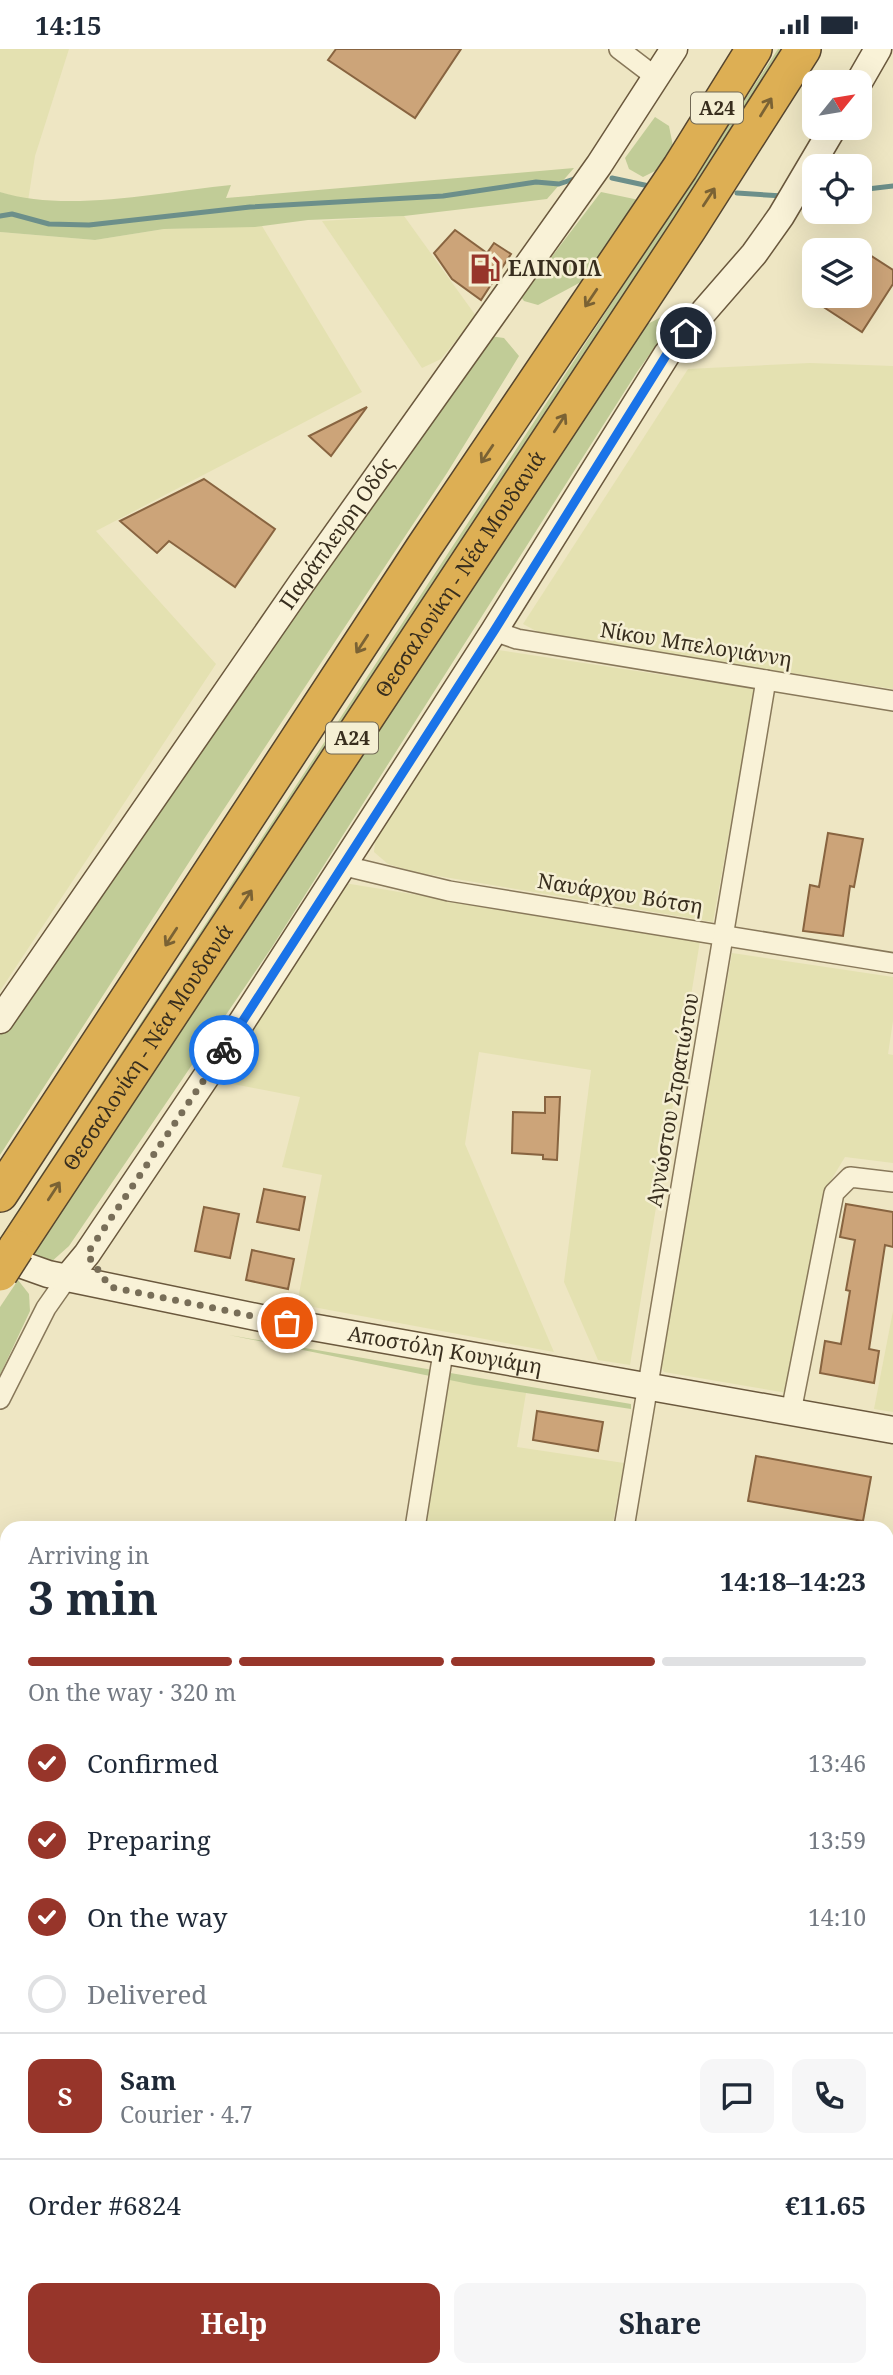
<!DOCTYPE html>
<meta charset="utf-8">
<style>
:root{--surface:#fff;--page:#f6f6f7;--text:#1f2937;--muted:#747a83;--line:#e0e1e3;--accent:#97352a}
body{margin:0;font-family:"Noto Serif",serif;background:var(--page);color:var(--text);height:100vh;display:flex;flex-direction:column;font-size:26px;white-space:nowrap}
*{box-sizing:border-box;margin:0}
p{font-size:23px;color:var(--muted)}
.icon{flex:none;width:38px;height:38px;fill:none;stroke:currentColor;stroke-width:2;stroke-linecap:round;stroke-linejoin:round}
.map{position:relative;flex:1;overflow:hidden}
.panel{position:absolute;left:0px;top:1472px;width:894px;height:856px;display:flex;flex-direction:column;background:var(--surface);border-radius:21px 21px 0 0;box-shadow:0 7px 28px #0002}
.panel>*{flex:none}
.needle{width:46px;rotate:60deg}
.tools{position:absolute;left:802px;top:21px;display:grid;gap:14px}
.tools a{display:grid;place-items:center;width:70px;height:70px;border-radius:14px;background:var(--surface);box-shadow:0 7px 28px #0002;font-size:35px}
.pin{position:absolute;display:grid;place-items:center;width:60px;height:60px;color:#fff;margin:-30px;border:4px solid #fff;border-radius:50%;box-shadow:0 2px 7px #0007}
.courier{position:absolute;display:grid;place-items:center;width:70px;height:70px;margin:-35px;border:5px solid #1a73e8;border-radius:50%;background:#fff;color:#222;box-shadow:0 2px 9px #0007}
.head em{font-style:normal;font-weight:700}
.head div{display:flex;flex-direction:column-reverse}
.head{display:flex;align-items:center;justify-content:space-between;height:119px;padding:0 28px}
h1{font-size:46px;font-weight:700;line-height:52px}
.bar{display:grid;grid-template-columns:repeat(4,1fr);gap:10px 7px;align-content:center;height:84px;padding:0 28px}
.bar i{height:9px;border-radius:5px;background:var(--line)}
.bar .active{background:var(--accent)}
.bar p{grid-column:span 4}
.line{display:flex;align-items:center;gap:18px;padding:0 28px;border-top:2px solid var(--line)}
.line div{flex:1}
.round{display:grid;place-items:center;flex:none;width:74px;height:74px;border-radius:14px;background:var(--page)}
ol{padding:0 28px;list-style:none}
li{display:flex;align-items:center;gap:21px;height:77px}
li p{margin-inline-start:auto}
li .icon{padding:7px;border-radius:50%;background:var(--accent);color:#fff;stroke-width:4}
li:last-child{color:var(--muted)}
li i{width:38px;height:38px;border:4px solid var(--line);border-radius:50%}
.primary-button{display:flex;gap:14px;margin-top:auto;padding:14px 28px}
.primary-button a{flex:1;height:80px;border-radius:14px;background:var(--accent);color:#fff;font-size:28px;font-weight:700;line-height:80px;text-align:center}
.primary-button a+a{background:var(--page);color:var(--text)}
.status{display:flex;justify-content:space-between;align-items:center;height:49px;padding:0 35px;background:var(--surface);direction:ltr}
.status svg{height:19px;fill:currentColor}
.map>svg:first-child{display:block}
</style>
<div class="status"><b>14:15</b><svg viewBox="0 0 49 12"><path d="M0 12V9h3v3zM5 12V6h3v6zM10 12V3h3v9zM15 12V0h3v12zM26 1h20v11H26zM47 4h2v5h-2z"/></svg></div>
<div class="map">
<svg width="893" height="2326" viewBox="0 0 893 2326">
<rect width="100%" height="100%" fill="#eee6c3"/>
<g fill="#e4e1b1">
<path d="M0 0H69L35 107 28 152 0 143Z"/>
<path d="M404 167 476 267 441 310 422 319 322 172Z"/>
<path d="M262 177 362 343 96 482 216 615 0 942V183L95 191 164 180Z"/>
<path d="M810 314 893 317V640L542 585 523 575 688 320Z"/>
<path d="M498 601 755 640 713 873 414 823 388 815 374 803 375 792Z"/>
<path d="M338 833 700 892 630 1316 598 1311 564 1233 591 1021 479 1003 465 1095 554 1303 297 1255 322 1126 282 1118 300 1048 223 1033Z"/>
<path d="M732 904 893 928V972L888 1005 893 1006V1114L845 1108 825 1141 787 1344 664 1323 660 1316Z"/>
<path d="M893 1262V1363L874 1360Z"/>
<path d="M449 1330 526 1344 517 1398 624 1414 612 1479H425Z"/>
<path d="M887 1566H893V1714L887 1713Z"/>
<path d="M0 1625 7 1626V1787L0 1786Z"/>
<path d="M887 1957 893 1958V2055L887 2094Z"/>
</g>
<g fill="#c1cc97">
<path d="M778 0H790L0 1207V1189Z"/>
<path d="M655 68 669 77 673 97 655 122 643 128 629 120 625 109Z"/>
<path d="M574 119 547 150 404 167 308 171 255 178 164 180 95 191 0 183V143C67 164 161 143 231 136L226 149Z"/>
<path d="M601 143 639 151 581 233 538 256 524 252 521 248Z"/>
<path d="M665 266 670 277 637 323 272 898 69 1197 50 1214H26L640 279Z"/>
<path d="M482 286 504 289 519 307 447 424 204 790 0 1106V986Z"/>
<path d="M18 1231 29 1245 30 1262 0 1326V1258Z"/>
<path d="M229 1286 631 1355V1360L474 1336Z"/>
</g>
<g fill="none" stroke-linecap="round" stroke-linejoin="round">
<g stroke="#6c8f8a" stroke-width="5">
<path d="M612 129 649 137"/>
<path d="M859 141 893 137"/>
<path d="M737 144 783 147"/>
<path d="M0 167 12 165 49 175 89 176 250 158 443 147 536 133 559 135 577 129"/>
<path d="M0 2175 7 2176"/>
</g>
</g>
<g fill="#cca479" stroke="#886440" stroke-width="2">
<path d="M336 0H461L415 69 328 11Z"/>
<path d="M455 181 487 204 494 194 511 205 481 251 452 230 434 204Z"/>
<path d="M859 199 893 221V235L862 283 822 257 829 247H859Z"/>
<path d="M367 358 331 407 309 387Z"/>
<path d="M204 430 275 480 235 538 169 492 157 504 120 472Z"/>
<path d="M828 784 863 790 854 838 850 837 843 887 803 882 810 836 819 838Z"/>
<path d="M545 1048H560L557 1111 543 1110V1106L512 1104 513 1063 545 1064Z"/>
<path d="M264 1140 305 1148 299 1181 257 1173Z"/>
<path d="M846 1155 893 1163V1198L885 1196 869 1300 879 1302 874 1334 820 1324 825 1292 841 1295 850 1242 846 1241 855 1191 840 1188Z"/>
<path d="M204 1158 239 1165 230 1209 195 1202Z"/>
<path d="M252 1201 294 1210 288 1240 246 1231Z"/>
<path d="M537 1362 603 1373 598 1402 533 1391Z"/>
<path d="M756 1407 871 1428 863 1472 748 1452Z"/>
</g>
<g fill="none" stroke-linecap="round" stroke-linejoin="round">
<g stroke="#88785a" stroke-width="22">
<g id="street">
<path d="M619 0 657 29"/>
<path d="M494 582 517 590 893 652"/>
<path d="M341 816 449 842 893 914"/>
<path d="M0 1350 46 1259 67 1229"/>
<path d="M791 1363 834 1144 850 1128 893 1133"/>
<path d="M415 1479 443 1304"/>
<path d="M624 1479 766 631"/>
<path d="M887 1853 893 1854"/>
<path d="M0 1900 7 1895"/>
<path d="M0 2110 7 2119"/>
<path d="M887 2162 893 2129"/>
<path d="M28 2326 29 2320"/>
<path d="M295 2326 296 2320"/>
<path d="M480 2326 481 2320"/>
<path d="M626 2326 627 2320"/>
<path d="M861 2326V2320"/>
</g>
</g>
<g stroke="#6a583d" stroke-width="29">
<g id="secondary">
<path d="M859 33 878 0"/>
<path id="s1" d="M0 971 301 535 599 116 674 0"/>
<path id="s2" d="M0 1208 48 1225 261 1269 893 1381"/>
<path d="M67 1229 87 1205 216 1013 494 582 667 305 754 205 781 167 833 79"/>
</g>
</g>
<g stroke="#56452e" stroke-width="38">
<g id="highway">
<path d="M0 1145 424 498 680 119 754 0"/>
<path id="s3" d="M16 1199 689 179 803 0"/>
</g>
</g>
<use href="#street" stroke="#f9f2d7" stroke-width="19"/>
<use href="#secondary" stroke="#f9f2d7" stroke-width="26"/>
<use href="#highway" stroke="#ddaf54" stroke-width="35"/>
<g stroke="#56452e" stroke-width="38" stroke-linecap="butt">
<path id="highway-bridge" d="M0 1224 16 1199"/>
</g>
<use href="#highway-bridge" stroke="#ddaf54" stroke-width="35"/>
</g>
<defs><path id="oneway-shaft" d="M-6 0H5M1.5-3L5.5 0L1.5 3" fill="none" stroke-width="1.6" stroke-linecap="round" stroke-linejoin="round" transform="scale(1.75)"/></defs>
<g stroke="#7a6234">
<use href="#oneway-shaft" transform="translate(766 58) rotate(-58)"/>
<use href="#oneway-shaft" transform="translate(709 148) rotate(-57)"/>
<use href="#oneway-shaft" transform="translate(591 249) rotate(124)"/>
<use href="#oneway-shaft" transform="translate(560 374) rotate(-57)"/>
<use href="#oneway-shaft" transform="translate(487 405) rotate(124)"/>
<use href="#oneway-shaft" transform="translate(362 595) rotate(123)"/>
<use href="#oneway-shaft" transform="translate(246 850) rotate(-57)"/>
<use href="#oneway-shaft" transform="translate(171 888) rotate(123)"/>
<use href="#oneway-shaft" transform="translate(54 1142) rotate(-57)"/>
</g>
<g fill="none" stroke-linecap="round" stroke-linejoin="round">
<path stroke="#786e58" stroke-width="7" stroke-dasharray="0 12.6" d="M224 1001 87 1205 110 1238 287 1274"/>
<path stroke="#1a73e8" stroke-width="9" d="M224 1001 494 582 667 305 686 284"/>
</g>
<defs>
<g id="fuel-bare" transform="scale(2.415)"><path d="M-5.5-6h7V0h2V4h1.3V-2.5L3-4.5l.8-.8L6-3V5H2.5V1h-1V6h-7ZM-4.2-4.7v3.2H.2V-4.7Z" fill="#97352a" stroke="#f5efd3" stroke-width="2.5" paint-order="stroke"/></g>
</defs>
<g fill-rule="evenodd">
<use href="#fuel-bare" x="485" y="220"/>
</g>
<g text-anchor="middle" stroke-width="5" stroke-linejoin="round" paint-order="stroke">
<g fill="#f5efd3" stroke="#716854" stroke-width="2">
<rect x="691" y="43.5" width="52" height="31" rx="5"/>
<rect x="326" y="673.5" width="52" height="31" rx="5"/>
</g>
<g font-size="19" font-weight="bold" fill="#382e1e">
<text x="717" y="66">Α24</text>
<text x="352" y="696">Α24</text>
</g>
<g font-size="21" font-weight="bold" fill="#382e1e" stroke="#f5efd3" text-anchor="start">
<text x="508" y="227">ΕΛΙΝΟΙΛ</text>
</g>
<g font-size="21" fill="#382e1e" stroke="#f5efd3">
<text dy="7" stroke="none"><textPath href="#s1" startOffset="592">Παράπλευρη Οδός</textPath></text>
<text dy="7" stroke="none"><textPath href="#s3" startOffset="807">Θεσσαλονίκη - Νέα Μουδανιά</textPath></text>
<text transform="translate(696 596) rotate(9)" y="7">Νίκου Μπελογιάννη</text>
<text transform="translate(620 845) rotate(9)" y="7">Ναυάρχου Βότση</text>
<text dy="7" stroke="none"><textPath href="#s3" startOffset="240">Θεσσαλονίκη - Νέα Μουδανιά</textPath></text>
<text transform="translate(673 1051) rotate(-80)" y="7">Αγνώστου Στρατιώτου</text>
<text dy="7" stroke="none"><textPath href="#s2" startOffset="455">Αποστόλη Κουγιάμη</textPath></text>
</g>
</g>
</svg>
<div class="tools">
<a><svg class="needle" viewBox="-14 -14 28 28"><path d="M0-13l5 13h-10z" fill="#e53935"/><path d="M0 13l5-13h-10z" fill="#747a83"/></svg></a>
<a><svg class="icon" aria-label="locate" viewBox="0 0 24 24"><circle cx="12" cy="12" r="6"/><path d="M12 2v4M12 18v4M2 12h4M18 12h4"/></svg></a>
<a><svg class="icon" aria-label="layers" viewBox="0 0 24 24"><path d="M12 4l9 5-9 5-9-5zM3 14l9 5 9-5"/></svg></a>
</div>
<div class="pin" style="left:287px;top:1274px;background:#ea580c"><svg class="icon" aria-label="bag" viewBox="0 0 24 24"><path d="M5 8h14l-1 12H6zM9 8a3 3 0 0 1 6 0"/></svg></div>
<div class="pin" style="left:686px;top:284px;background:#1f2937"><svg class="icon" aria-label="home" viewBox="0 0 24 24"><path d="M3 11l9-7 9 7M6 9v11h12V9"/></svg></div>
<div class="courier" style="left:224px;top:1001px"><svg class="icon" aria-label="bike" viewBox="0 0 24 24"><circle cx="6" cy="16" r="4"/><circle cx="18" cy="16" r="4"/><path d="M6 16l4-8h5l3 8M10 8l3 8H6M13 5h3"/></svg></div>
<section class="panel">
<div class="head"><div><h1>3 min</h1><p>Arriving in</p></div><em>14:18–14:23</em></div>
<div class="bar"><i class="active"></i><i class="active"></i><i class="active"></i><i></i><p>On the way · 320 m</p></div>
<ol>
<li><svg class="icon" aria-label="check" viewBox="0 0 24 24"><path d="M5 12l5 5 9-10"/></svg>Confirmed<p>13:46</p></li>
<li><svg class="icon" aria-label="check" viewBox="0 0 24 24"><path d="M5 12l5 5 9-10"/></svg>Preparing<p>13:59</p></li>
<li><svg class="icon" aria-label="check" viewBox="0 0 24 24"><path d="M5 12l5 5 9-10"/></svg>On the way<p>14:10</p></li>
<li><i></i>Delivered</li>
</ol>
<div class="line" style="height:126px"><b class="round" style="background:var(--accent);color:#fff">S</b><div><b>Sam</b><p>Courier · 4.7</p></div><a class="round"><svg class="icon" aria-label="chat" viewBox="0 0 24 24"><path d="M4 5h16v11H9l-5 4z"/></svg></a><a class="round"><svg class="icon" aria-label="phone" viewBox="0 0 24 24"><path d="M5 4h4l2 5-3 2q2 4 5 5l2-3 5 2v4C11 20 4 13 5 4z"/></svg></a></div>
<div class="line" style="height:91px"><div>Order #6824</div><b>€11.65</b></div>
<div class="primary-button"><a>Help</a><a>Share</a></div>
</section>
</div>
